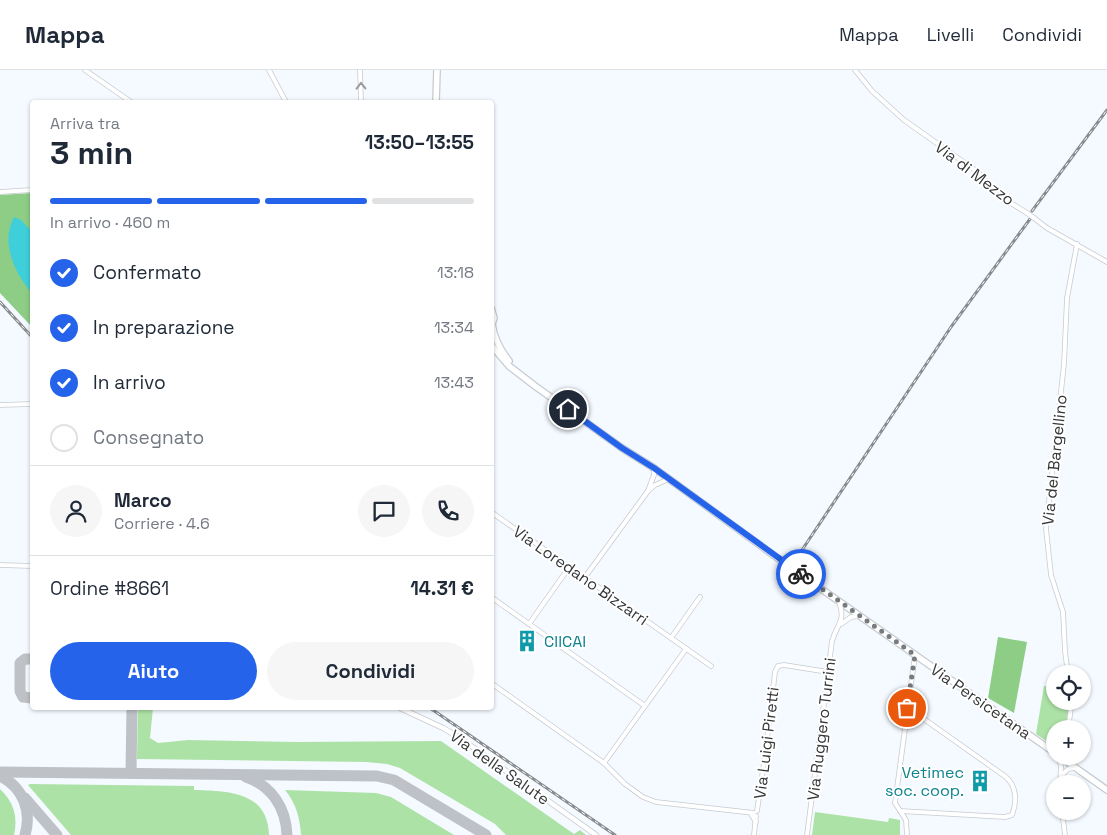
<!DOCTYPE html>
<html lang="it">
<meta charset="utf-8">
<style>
:root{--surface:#fff;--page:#f6f6f7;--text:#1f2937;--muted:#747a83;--line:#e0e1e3;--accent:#2563eb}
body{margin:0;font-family:"Space Grotesk",sans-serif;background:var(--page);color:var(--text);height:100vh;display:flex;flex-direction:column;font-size:19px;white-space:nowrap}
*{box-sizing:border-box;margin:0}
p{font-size:16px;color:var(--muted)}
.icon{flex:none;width:28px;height:28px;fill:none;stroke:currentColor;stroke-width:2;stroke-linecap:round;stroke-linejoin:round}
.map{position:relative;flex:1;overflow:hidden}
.panel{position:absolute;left:30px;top:30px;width:464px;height:610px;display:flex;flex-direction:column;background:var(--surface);border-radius:5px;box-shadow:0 1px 4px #0004}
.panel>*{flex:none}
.fabs{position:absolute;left:1046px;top:595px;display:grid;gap:10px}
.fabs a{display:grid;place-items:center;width:45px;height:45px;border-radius:50%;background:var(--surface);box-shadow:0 1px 4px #0004;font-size:25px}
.pin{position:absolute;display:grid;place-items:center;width:42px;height:42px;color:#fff;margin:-21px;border:2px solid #fff;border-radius:50%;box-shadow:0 1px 5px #0007}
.courier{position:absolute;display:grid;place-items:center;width:50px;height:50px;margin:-25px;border:4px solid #2563eb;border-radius:50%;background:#fff;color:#222;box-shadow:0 1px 6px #0007}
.headline em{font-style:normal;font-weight:700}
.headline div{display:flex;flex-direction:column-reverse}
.headline{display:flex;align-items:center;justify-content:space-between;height:85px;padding:0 20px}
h1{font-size:32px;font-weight:700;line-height:38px}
.bar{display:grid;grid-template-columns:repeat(4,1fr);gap:8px 5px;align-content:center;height:60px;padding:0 20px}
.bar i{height:6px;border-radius:4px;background:var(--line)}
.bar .on{background:var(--accent)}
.bar p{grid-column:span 4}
.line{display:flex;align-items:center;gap:12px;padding:0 20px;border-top:1px solid var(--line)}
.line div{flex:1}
.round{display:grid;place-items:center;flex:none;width:52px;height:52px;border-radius:26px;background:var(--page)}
ol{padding:0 20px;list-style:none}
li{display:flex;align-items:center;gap:15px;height:55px}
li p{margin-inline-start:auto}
li .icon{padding:5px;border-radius:50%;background:var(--accent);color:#fff;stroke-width:4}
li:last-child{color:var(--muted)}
li i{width:28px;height:28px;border:2px solid var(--line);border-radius:50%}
.action{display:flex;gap:10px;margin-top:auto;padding:10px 20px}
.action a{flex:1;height:58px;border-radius:30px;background:var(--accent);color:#fff;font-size:20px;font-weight:700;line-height:58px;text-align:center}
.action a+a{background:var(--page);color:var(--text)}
header{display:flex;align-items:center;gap:30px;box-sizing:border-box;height:70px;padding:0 25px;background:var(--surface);border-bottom:1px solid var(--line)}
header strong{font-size:24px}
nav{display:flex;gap:28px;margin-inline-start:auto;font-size:18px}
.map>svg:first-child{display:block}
</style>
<header>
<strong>Mappa</strong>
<nav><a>Mappa</a><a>Livelli</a><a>Condividi</a></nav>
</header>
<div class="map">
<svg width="1107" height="765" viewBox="0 0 1107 765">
<rect width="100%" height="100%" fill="#f4faff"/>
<g fill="#ade2a7">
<path d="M1044 616 1055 617V631H1070L1066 659H1055V677L1036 664Z"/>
<path d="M138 638H153L150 668 158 673 188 670 297 672 441 671 574 764 580 760 586 765H506L495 754 400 698 387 694 366 692 137 689Z"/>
<path d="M30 714 194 716V720C227 721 268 721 269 765H71L28 715Z"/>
<path d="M0 719C14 732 18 747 14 765H0Z"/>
<path d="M285 720 376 723 391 727 454 765H301C300 748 296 733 285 720Z"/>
<path d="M815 742 888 752 889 748 900 750V765H812Z"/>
</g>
<g fill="#8dcd86">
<path d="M32 123V257L0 223V125Z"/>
<path d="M998 567 1027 572 1014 643 988 628Z"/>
</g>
<path fill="#3fcfda" d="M14 147 21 150 32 162V223C15 204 0 173 14 147Z"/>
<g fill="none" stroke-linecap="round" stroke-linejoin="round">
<g stroke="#bec2c6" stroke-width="11">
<path d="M32 589H25L20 593V621L23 627 32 628"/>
<path d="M0 702 377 706 394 710 486 765"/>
<path d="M131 703 132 638"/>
<path d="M0 706C23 717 32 741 25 765"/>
<path d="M246 707C272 716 286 738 287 765"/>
<path d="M25 728 57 765"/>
</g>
<g stroke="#c6cbd0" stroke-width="5.5">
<g id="minor">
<path d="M85 0 131 32"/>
<path d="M269 0 286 32"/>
<path d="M360 0 361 32"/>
<path d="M855 0 872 21 904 50 979 103 998 125 1027 143"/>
<path d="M0 122 32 120"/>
<path d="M1034 148 1047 158 1107 192"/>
<path d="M0 335 32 334"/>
<path d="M648 421 654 405V398"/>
<path d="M491 442 711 596"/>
<path d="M0 495 32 496"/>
<path d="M585 507 648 421 655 415 669 409"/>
<path d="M491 527 645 636"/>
<path d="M529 554 570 496"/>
<path d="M841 554 851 547 859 546"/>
<path d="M671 568 700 527"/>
<path d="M1068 604 1065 581 1063 542 1051 505 1046 459 1064 294 1067 228 1077 174"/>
<path d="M491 613 604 693 625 714 643 727 656 732 754 743"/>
<path d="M1068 659 1072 631"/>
<path d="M1058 687 1061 696 1060 714"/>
<path d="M604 693 686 579"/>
<path d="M1062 705 1068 699 1074 698"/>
<path d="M757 741 765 686 775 602 778 596 784 595 828 602"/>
<path d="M900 741 1005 747 1012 745C1017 732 1017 717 1006 707L907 637"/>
<path d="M1062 741 1065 765"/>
<path d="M751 744 756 752"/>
<path d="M754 765 756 746"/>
<path d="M807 765 832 571C837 554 846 551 839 532"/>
<path d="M907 765 906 750 895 733 915 585"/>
</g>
</g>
<g stroke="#c6cbd0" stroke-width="6">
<path id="tertiary" d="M400 638 443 658 457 666 596 765"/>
</g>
<g stroke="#c6cbd0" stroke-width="8">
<g id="primary">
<path d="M436 32 437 0"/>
<path d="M491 238 494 248 491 257"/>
<path d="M492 254C494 268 501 281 509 291"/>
<path d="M491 275 509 296 535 316 622 378 654 398 783 492 1055 683"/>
<path d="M1059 686 1107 720"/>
</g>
</g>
<use href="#minor" stroke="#fff" stroke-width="4"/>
<use href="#tertiary" stroke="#fff" stroke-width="4.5"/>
<use href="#primary" stroke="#fff" stroke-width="5.5"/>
<g stroke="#878b8e" stroke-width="3">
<g id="rail">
<path d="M1032 141 1107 40"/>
<path d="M0 232 32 267"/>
<path d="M798 486 951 257 1030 149"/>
<path d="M430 638 615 765"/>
</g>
</g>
<use href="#rail" stroke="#fff" stroke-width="1" stroke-dasharray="4" stroke-linecap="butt"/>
<g stroke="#c6cbd0" stroke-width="5.5" stroke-linecap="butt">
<path id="minor-bridge" d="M1027 143 1034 148"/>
</g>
<use href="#minor-bridge" stroke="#fff" stroke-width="4"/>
</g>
<defs><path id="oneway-chevron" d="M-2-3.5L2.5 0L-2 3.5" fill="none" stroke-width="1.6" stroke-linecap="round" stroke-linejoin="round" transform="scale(1.25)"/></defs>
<use stroke="#9a9a9c" href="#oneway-chevron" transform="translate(361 16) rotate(-91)"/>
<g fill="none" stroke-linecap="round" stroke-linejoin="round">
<path stroke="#777b7e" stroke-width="5" stroke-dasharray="0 9" d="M801 504 915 585 907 638"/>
<path stroke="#2563eb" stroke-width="6" d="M568 339 622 378 654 398 801 504"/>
</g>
<defs>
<g id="building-bare" transform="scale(1.725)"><path d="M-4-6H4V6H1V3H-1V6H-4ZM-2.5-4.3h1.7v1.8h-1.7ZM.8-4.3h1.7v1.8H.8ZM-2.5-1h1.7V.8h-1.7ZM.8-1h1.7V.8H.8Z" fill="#0f9aa8" stroke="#fff" stroke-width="2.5" paint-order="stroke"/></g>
</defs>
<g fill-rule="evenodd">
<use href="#building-bare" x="527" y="571"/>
<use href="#building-bare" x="980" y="711"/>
</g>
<g text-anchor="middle" stroke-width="4" stroke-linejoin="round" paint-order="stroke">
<g font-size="16" fill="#343638" stroke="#fff">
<text transform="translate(975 103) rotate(37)" y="6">Via di Mezzo</text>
<text transform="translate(1054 390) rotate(-84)" y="6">Via del Bargellino</text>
<text transform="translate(581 505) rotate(35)" y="6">Via Loredano Bizzarri</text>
<text transform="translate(981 631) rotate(35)" y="6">Via Persicetana</text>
<text transform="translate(821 659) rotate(-83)" y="6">Via Ruggero Turrini</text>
<text transform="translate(766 673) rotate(-83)" y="6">Via Luigi Piretti</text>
<text transform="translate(500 697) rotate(35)" y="6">Via della Salute</text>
</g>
<g font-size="16" fill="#0d838f" stroke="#fff" text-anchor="start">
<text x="544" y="577">CIICAI</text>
<text x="964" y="708" text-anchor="end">Vetimec<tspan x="964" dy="18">soc. coop.</tspan></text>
</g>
</g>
</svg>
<div class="fabs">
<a><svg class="icon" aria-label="locate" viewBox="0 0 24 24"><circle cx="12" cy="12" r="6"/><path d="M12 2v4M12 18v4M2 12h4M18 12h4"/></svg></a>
<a>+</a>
<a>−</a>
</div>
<div class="pin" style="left:907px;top:638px;background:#ea580c"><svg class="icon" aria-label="bag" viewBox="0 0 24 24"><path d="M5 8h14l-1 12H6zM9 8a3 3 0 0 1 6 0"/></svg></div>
<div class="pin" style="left:568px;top:339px;background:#1f2937"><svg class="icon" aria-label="home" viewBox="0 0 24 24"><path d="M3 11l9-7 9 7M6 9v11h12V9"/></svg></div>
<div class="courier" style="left:801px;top:504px"><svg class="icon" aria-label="bike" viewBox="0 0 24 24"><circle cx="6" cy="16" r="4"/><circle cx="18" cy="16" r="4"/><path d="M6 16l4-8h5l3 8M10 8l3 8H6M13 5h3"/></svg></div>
<section class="panel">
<div class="headline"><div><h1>3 min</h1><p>Arriva tra</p></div><em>13:50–13:55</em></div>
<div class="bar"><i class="on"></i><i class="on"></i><i class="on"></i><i></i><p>In arrivo · 460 m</p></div>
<ol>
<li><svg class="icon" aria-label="check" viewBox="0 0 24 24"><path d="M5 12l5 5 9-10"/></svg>Confermato<p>13:18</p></li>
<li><svg class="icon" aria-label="check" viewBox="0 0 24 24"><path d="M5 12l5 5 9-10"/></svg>In preparazione<p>13:34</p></li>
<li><svg class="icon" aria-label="check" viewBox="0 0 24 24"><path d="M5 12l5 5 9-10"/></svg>In arrivo<p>13:43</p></li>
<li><i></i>Consegnato</li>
</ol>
<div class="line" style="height:90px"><a class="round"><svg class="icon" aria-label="person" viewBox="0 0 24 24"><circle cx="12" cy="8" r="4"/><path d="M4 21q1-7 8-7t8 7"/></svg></a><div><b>Marco</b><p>Corriere · 4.6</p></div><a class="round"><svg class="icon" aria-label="chat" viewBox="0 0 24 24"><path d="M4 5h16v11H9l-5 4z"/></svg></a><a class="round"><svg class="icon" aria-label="phone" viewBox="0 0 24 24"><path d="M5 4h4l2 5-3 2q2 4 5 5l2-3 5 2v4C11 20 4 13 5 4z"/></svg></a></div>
<div class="line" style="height:65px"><div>Ordine #8661</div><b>14.31 €</b></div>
<div class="action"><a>Aiuto</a><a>Condividi</a></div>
</section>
</div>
